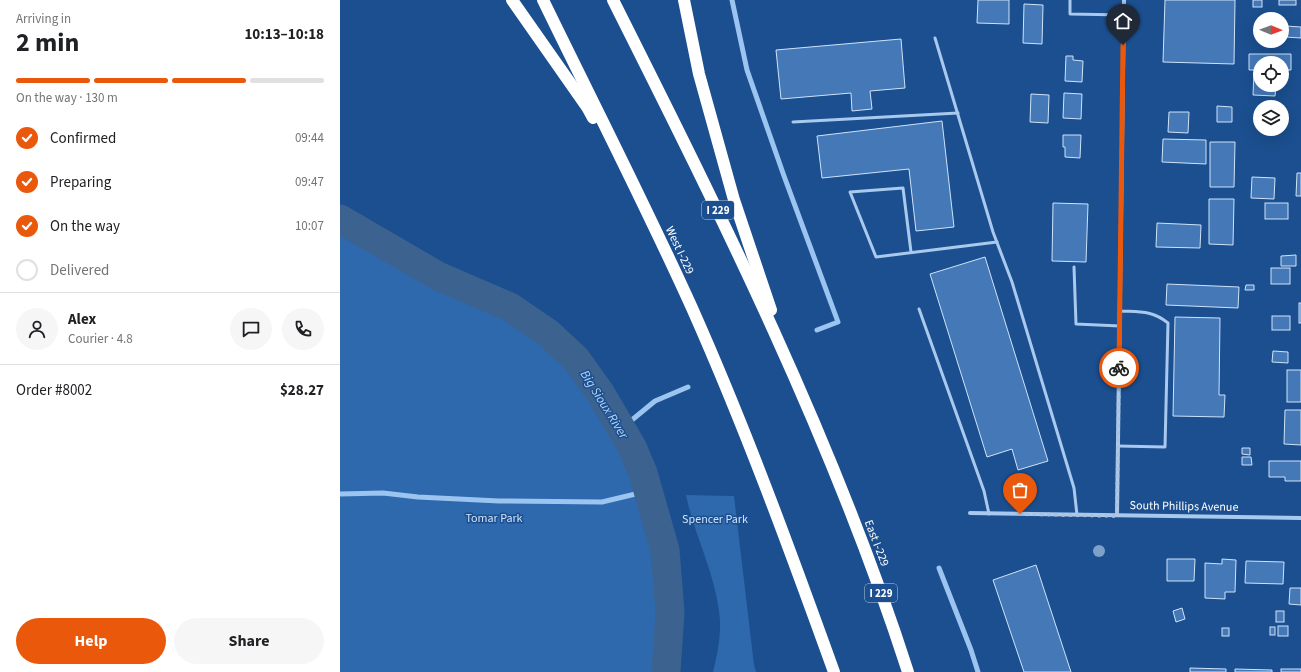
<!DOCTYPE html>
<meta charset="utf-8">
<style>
:root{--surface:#fff;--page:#f6f6f6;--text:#202124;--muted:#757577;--line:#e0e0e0;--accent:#ea580c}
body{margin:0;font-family:"Source Sans 3",sans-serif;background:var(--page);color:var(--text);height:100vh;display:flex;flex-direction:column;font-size:15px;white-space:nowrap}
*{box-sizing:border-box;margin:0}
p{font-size:13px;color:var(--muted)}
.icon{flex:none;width:22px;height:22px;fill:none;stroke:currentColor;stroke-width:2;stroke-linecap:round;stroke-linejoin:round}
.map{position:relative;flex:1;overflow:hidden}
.drawer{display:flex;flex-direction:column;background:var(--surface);width:340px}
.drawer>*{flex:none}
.needle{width:26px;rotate:91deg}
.fabs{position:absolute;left:913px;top:12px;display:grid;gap:8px}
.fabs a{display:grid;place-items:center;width:36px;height:36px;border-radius:50%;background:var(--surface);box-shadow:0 4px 16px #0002;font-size:20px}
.pin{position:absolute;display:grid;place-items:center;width:34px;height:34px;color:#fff;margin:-41px -17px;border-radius:50% 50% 50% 0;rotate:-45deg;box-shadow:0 0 4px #0007}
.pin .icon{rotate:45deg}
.courier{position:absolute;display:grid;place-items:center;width:40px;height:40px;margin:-20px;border:3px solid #ea580c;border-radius:50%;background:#fff;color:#222;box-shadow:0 1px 5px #0007}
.overview em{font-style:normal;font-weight:700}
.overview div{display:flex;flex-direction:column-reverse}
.overview{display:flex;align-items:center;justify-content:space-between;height:68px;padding:0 16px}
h1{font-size:26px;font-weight:700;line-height:30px}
.bar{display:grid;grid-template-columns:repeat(4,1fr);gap:6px 4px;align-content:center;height:48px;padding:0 16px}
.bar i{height:5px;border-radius:3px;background:var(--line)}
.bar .selected{background:var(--accent)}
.bar p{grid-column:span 4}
.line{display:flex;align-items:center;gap:10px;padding:0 16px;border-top:1px solid var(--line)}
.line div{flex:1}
.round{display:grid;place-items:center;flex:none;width:42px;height:42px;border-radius:21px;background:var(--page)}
ol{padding:0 16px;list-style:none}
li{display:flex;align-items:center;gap:12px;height:44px}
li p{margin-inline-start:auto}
li .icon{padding:4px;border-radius:50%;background:var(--accent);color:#fff;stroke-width:4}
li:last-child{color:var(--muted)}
li i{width:22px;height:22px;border:2px solid var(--line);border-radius:50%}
.cta{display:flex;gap:8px;margin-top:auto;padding:8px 16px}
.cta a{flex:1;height:46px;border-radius:24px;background:var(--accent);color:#fff;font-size:16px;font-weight:700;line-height:46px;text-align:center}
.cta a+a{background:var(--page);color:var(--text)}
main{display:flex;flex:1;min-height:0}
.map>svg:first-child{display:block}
</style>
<main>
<section class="drawer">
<div class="overview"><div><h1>2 min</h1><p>Arriving in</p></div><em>10:13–10:18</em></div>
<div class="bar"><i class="selected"></i><i class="selected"></i><i class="selected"></i><i></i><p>On the way · 130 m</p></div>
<ol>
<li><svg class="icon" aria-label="check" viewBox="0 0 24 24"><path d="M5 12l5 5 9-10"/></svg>Confirmed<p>09:44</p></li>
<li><svg class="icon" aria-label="check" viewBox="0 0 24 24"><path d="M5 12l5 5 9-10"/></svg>Preparing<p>09:47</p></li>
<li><svg class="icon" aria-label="check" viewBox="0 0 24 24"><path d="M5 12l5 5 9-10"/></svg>On the way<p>10:07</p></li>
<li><i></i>Delivered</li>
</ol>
<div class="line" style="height:72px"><a class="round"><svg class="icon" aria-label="person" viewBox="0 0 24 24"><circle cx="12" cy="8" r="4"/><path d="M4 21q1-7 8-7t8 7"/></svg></a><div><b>Alex</b><p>Courier · 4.8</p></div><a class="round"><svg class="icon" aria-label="chat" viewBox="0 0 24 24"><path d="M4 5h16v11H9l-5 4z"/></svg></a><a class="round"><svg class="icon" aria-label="phone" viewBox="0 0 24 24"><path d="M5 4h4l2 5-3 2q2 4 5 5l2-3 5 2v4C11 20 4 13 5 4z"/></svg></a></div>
<div class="line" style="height:52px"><div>Order #8002</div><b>$28.27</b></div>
<div class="cta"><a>Help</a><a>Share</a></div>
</section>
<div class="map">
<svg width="961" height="672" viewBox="0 0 961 672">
<rect width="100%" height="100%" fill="#1b4f8f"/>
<g fill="#2e69ad">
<path d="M0 219 98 276 137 293 208 333 261 394 292 447 313 509 328 639 322 672H0Z"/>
<path d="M346 495 394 496 414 665 416 672H373C378 652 382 631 379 611 374 571 354 534 346 495Z"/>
</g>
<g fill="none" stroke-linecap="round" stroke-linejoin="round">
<g stroke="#9cc4f0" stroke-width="5">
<path d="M392 0 407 70 444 176 498 322 477 330"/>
<path d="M281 429 315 401 348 387"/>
<path d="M0 494 43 493 78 497 159 501 262 502 308 491"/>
<path d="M599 568 631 650 638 672"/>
</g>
<path stroke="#3c6290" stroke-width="29" d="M0 219 98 276 170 307 208 333 236 359 261 394 292 447 303 473 325 550 330 612 326 672"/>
</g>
<g fill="#4478b7" stroke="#cfe3fa">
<path d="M638 0H669V24L637 23Z"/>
<path d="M825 0H895L894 64 823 62Z"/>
<rect x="913" y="0" width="9" height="7"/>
<rect x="939" y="0" width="17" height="5"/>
<path d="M684 4 703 5 702 44 683 43Z"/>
<path d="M946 26 961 27V38L945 37Z"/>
<path d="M561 39 565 88 530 91 532 109 512 111 511 93 441 99 436 50Z"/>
<path d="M909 54H951V70H942V63H920V70H909Z"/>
<path d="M726 56H733V60L743 61 742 82 725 81Z"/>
<path d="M914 72 920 73V85H936L935 96 913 95Z"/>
<path d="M724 93 742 94 741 119 723 118Z"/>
<path d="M691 94 709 95 708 123 690 122Z"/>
<path d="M877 106 892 107V122H877Z"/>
<path d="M829 112H849L848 133 828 132Z"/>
<path d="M602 121 614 227 576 231 569 169 482 178 477 136Z"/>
<path d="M723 135H741L740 158 725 157V147H723Z"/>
<path d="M823 139 866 140V164L822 162Z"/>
<path d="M870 142H895L894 187H870Z"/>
<path d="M957 173H961V196H956Z"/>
<path d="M912 177 935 178 934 199 911 198Z"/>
<path d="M869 199H894L893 245 869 244Z"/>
<path d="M713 203 748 204 746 262 712 261Z"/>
<rect x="925" y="203" width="23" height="16"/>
<path d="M817 223 861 225 860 248 816 247Z"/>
<path d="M956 255V266H941V256Z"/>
<path d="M645 257 708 461 678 470 672 449 647 457 590 274Z"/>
<rect x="931" y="268" width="19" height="16"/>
<path d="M827 284 899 287 898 308 826 305Z"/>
<path d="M906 285H914V290H905Z"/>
<rect x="959" y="303" width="2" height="20"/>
<rect x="932" y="316" width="18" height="14"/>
<path d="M835 317 880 318 879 395H885L884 417 833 416Z"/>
<path d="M933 351 948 352V363L932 362Z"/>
<rect x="947" y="370" width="14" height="32"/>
<path d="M945 410H961V445L944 444Z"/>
<path d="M902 448H910V455L902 454Z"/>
<path d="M902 457H911L912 465H902Z"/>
<path d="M929 461H961V481H945V477H929Z"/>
<path d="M827 559H855L854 581H827Z"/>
<path d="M882 559 896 560 895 592H885V599L865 598V563L882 564Z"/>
<path d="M906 561 944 562 943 584 905 583Z"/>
<path d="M696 565 731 672H684L653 580Z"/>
<path d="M950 588H961V605L949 604Z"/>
<path d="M842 608 845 619 836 622 833 611Z"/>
<rect x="936" y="611" width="8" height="11"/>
<rect x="938" y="626" width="10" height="10"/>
<rect x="930" y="627" width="5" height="8"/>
<rect x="882" y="628" width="7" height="8"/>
<path d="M850 668 886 669V672H850Z"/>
<path d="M895 669 932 670V672H895Z"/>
<rect x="941" y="669" width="20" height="3"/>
</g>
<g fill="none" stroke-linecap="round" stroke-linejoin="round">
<g stroke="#a9c9ee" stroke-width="3">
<path d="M730 0V14L783 15"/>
<path d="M595 38 653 232 672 282 734 488 737 515"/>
<path d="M453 122 618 113"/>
<path d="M571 252 563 188 510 192 536 257 657 242"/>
<path d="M734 267 736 324 780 326"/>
<path d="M579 309 644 491 649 514"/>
<path d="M778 446 825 447 828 323C812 310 799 312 780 311"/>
</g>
<g stroke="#a9c9ee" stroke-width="4">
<path d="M630 513 961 518"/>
<path d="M777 515 784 0"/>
</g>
<g stroke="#fff" stroke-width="12">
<path d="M172 0 247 107 253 118"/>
<path d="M203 0C253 103 305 204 352 308 405 427 450 550 494 672"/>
<path d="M273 0C383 219 493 439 568 672"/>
<path d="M344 0 359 74 394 200 431 310"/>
</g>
</g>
<circle fill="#7ea0ca" cx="759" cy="551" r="6"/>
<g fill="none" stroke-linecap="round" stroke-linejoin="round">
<path stroke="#afc1d8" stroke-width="4" stroke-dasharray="0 7.2" d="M680 514 777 516 779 368"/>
<path stroke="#ea580c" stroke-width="5" d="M779 368 783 45"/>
</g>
<g text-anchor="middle" stroke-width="3" stroke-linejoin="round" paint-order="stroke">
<g fill="#1b4f8f" stroke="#bbcadd" stroke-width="1">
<rect x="362" y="201" width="32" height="18" rx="3"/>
<rect x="525" y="584" width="32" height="18" rx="3"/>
</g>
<g font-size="11" font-weight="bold" fill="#fff">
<text x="378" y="214">I 229</text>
<text x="541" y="597">I 229</text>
</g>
<g font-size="12" fill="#fff" stroke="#1b4f8f">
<text transform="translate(340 250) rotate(65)" y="4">West I-229</text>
<text transform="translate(844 506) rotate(1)" y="4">South Phillips Avenue</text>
<text transform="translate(537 543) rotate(69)" y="4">East I-229</text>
</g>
<g font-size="12" fill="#cfe3fa" stroke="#1b4f8f">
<text x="154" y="522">Tomar Park</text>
<text x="375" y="523">Spencer Park</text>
</g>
<g font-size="13" font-style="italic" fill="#b5d3f5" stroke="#1b4f8f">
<text transform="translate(265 404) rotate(58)" y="5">Big Sioux River</text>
</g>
</g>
</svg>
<div class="fabs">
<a><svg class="needle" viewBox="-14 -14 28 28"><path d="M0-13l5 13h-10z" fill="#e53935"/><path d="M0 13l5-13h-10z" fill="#757577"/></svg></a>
<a><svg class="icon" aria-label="locate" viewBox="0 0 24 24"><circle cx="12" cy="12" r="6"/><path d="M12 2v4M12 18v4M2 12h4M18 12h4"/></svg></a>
<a><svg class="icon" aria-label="layers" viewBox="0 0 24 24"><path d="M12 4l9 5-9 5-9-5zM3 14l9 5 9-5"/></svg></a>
</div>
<div class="pin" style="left:680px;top:514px;background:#ea580c"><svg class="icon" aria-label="bag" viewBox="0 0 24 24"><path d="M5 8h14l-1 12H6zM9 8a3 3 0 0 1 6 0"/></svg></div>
<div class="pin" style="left:783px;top:45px;background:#1f2937"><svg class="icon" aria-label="home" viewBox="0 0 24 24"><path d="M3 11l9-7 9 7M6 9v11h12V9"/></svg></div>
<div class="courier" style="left:779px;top:368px"><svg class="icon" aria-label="bike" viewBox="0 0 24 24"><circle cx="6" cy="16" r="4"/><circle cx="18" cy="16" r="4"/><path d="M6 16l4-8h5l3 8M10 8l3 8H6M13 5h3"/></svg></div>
</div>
</main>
